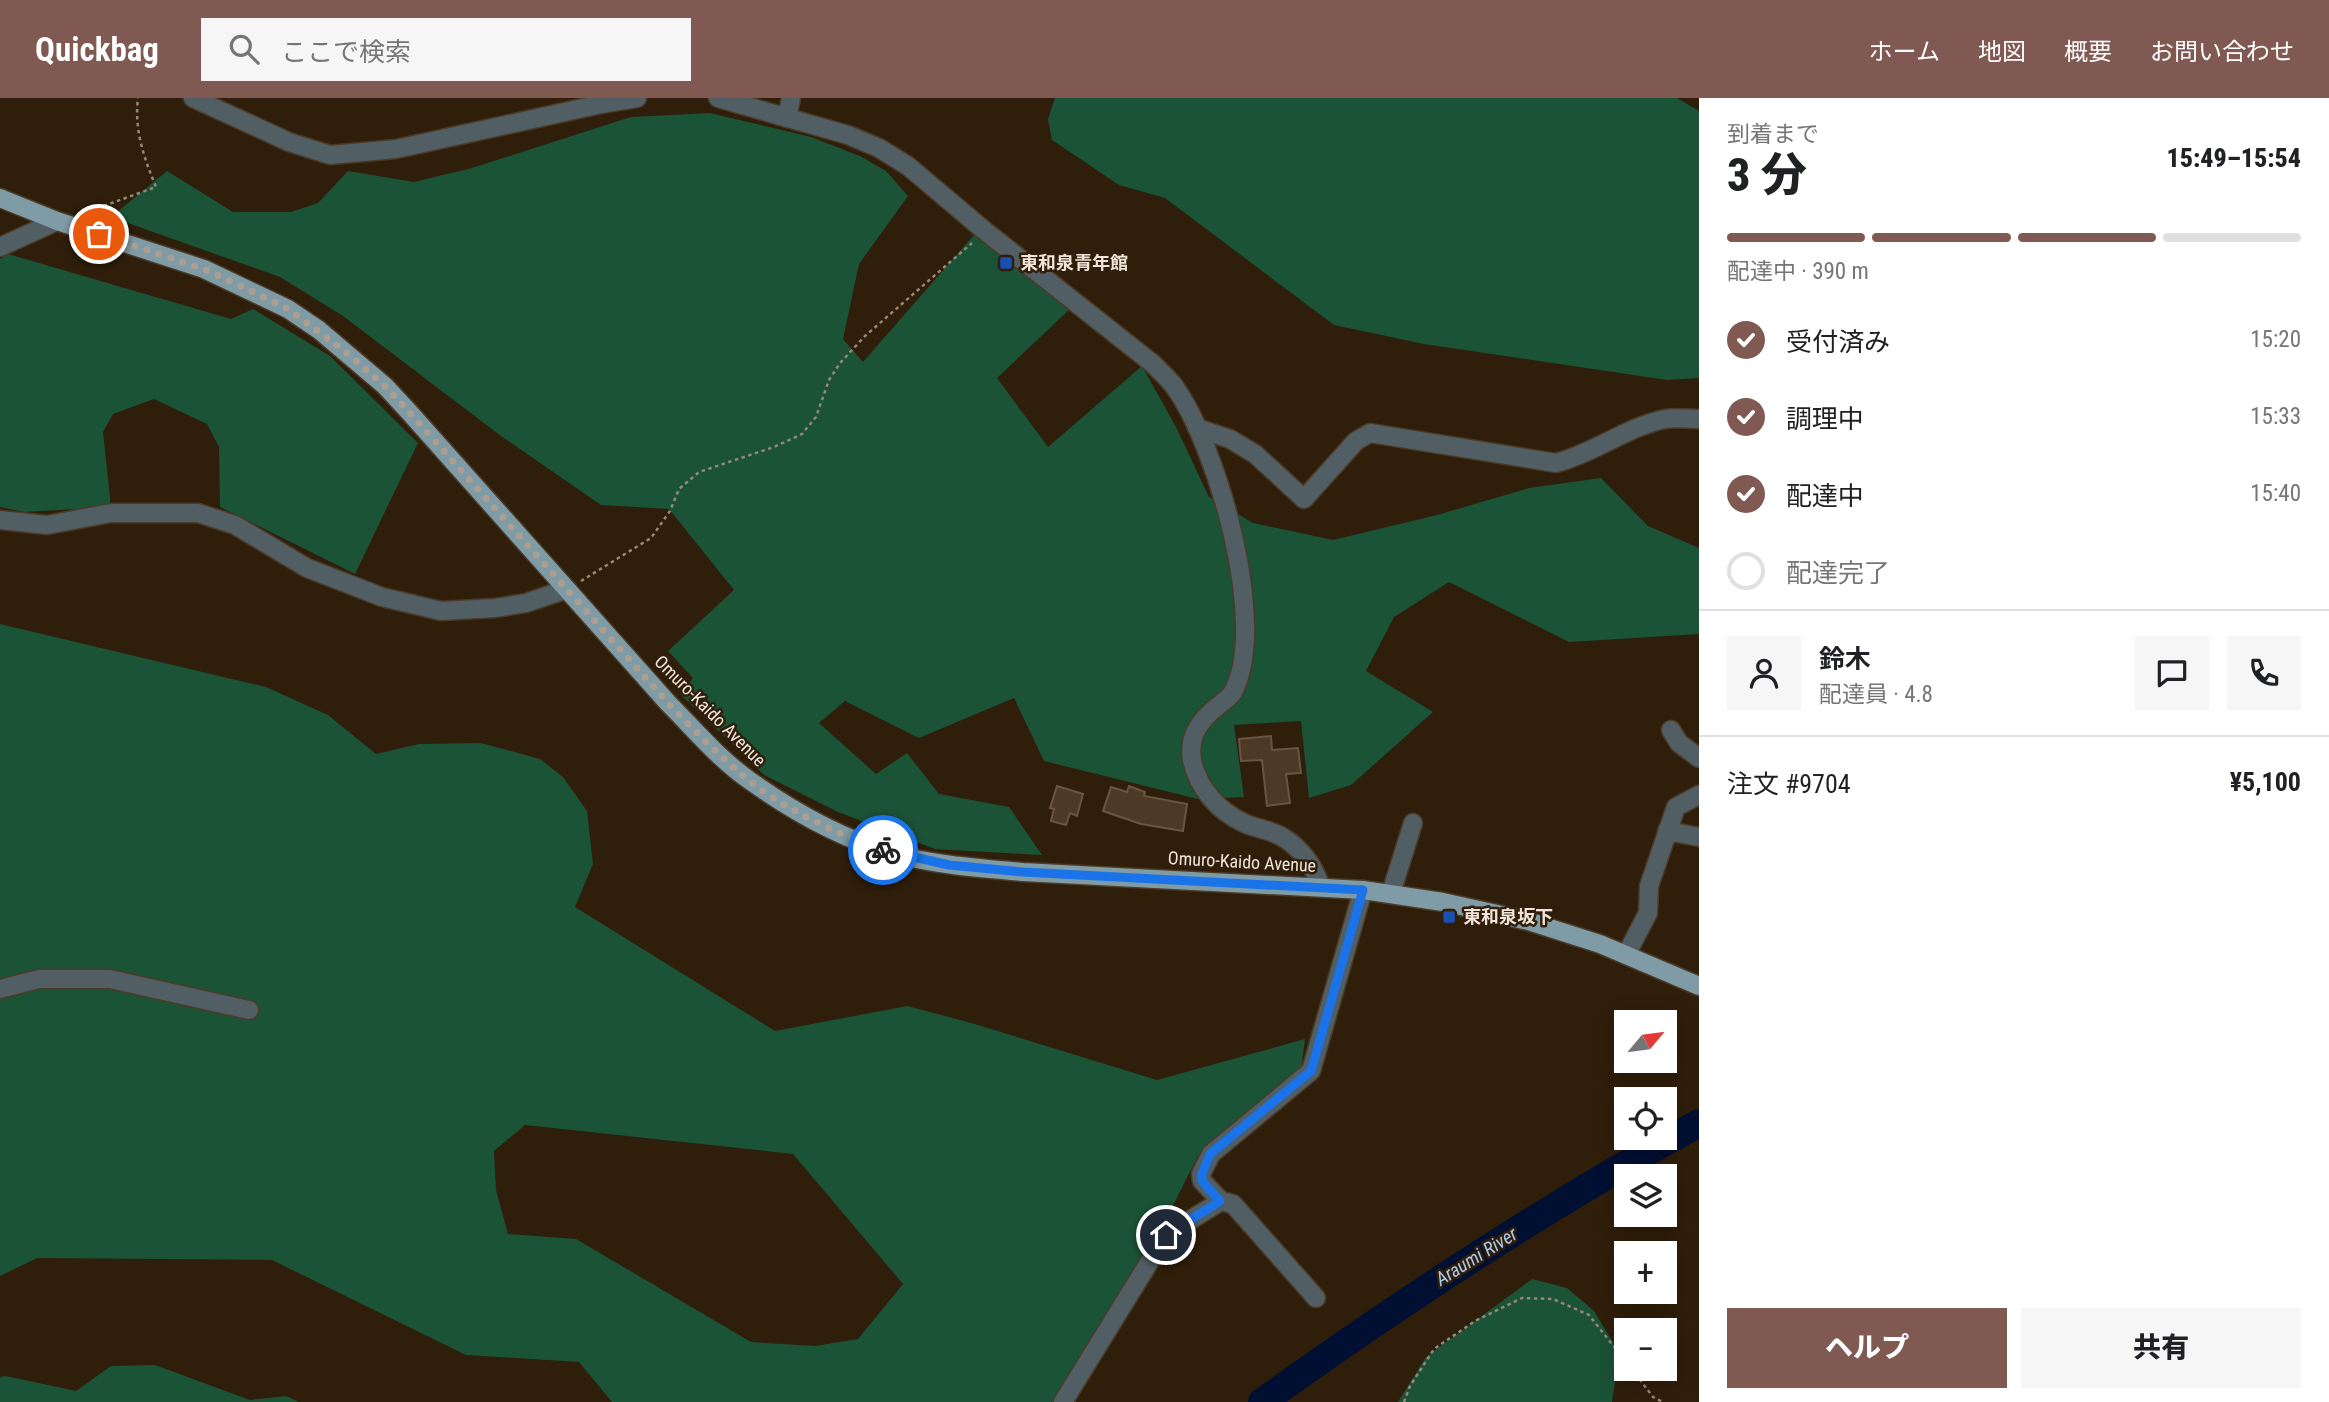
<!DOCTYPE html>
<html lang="ja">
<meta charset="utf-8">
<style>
:root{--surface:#fff;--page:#f6f6f6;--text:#202124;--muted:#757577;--line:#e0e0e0;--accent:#7f5952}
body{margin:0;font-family:"Roboto Condensed","Noto Sans JP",sans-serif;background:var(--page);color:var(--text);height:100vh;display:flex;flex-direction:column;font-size:26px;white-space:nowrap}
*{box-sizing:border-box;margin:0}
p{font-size:23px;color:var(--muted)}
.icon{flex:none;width:38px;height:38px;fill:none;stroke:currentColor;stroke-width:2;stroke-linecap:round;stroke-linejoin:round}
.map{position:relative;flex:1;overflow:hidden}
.side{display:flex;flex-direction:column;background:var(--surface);width:630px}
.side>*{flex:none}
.needle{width:46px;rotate:61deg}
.tools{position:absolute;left:1614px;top:912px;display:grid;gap:14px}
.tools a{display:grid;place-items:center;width:63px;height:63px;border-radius:0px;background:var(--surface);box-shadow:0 4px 18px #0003;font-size:35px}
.pin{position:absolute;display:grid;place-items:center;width:60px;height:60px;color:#fff;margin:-30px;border:4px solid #fff;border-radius:50%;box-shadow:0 2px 7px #0007}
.courier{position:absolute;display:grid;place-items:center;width:70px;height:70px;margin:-35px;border:5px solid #1a73e8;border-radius:50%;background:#fff;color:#222;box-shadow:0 2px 9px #0007}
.head em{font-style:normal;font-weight:800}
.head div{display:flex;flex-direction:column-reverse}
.head{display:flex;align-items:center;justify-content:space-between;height:119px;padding:0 28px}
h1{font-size:46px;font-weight:800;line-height:52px}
.bar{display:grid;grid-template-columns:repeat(4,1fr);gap:10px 7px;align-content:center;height:84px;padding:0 28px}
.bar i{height:9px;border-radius:5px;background:var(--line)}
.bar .active{background:var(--accent)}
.bar p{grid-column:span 4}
.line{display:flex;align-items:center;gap:18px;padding:0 28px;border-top:2px solid var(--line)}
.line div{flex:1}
.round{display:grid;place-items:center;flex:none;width:74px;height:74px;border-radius:0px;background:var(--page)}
ol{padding:0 28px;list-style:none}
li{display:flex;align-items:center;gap:21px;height:77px}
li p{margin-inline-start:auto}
li .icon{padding:7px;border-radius:50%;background:var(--accent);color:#fff;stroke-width:4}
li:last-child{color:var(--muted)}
li i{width:38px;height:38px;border:4px solid var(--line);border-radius:50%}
.action{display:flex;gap:14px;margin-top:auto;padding:14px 28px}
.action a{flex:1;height:80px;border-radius:0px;background:var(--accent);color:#fff;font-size:28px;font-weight:800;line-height:80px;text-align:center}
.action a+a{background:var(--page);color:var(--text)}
header{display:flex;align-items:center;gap:42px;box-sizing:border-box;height:98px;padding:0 35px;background:var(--accent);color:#fff}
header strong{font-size:33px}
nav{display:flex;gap:38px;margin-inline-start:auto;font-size:24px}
.search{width:490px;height:63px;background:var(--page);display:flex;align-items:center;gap:18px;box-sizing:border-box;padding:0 24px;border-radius:0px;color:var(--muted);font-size:26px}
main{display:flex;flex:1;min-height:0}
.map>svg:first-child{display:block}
</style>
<header>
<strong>Quickbag</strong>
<div class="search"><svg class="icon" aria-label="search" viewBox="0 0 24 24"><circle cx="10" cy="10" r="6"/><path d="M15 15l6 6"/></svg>ここで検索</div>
<nav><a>ホーム</a><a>地図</a><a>概要</a><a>お問い合わせ</a></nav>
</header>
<main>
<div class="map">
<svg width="1699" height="1304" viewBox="0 0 1699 1304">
<rect width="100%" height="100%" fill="#2f1e0a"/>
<g fill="#1b5337" fill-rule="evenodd">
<path d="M1055 0H1677L1699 13V280L1667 282 1424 246 1334 227 1165 100 1119 87 1052 42 1048 21Z"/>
<path d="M710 15 811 39 860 58 886 73 908 98 859 166 843 241 863 264 974 137 1070 211 997 280 1048 349 1142 268 1176 329 1209 399 1253 425 1333 442 1437 417 1529 390 1601 380 1648 428 1699 450V536L1569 544 1449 484 1394 519 1366 573 1433 614 1351 687 1309 700 1301 623 1234 627 1244 699 1198 701 1044 663 1014 600 919 640 845 603 819 625 876 676 907 655 939 696 1009 709 1042 757 935 751 838 714 764 677 680 596 693 580 668 553 734 492 669 411 601 407 501 338 343 218 280 179 111 119 167 73 233 114H291L318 105 348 73 414 84 472 70 631 19Z"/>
<path d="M8 156 231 221 253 211 330 258 418 345 355 476 220 409 219 349 207 326 154 301 113 316 103 334 111 409 24 414 0 409V161Z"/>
<path d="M0 526 266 589 328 617 376 656 419 646 481 645 540 661 563 679 587 713 593 766 575 809 775 933 907 908 968 924 1157 982 1305 941 1301 972 1198 1058 1162 1129 1137 1166 1054 1304H612L579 1264 466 1257 272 1162 37 1160 0 1178ZM525 1027 793 1056 903 1186 858 1241 815 1248 751 1244 576 1141 508 1136 496 1092 494 1053Z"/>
<path d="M1532 1181 1567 1190 1594 1213 1619 1254 1612 1304H1398L1426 1259Z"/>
<path d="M155 1267 250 1302 286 1298 299 1304H0V1279L6 1278 76 1293 111 1268Z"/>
</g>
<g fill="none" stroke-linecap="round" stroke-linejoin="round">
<path stroke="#000f32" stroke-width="28" d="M1262 1304C1403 1203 1547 1108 1699 1025"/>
</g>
<g fill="#4c3a26" stroke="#695540" stroke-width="2">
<path d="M1271 638 1272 652 1298 650 1301 675 1286 676 1290 705 1267 708 1262 662 1241 663 1239 641Z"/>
<path d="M1057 688 1083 696 1077 718 1070 715 1066 727 1051 723 1054 711 1050 710Z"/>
<path d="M1129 688 1145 694 1144 698 1187 706 1183 733 1141 726 1103 713 1111 689 1127 694Z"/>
</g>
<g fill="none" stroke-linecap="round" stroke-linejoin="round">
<g stroke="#4a3a27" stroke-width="21">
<g id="minor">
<path d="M193 0 289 44 330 57 396 51 601 6 637 0"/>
<path d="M718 0 848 37 879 50 908 68 985 133 1152 265C1160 273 1168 280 1174 288 1217 347 1269 527 1233 594 1230 599 1223 604 1218 608 1200 622 1188 638 1192 662 1198 690 1218 713 1244 725 1257 731 1272 732 1284 740 1303 752 1314 769 1321 789"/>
<path d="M787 20 791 0"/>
<path d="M0 149 57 123"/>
<path d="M1197 330 1230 341 1255 356 1304 401 1356 343 1370 335 1556 365C1594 355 1627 329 1665 321 1676 319 1688 321 1699 321"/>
<path d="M0 422 47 427 111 415H198L235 427 307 470 382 499 441 513 495 510 526 505 567 491"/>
<path d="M1671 632 1679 645 1699 660"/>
<path d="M1667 733 1699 739"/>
<path d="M1391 795 1413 725"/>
<path d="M1626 857 1648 815 1649 788 1676 709 1699 697"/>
<path d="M0 891 39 881H110L249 912"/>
<path d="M1221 1103 1202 1083 1201 1076 1211 1056 1311 973 1363 792"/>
<path d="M1063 1304 1166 1137 1221 1103 1233 1106 1316 1200"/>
</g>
</g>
<g stroke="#4a3a27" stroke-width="21">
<path id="major" d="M0 100 57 123 204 171 288 211 319 232 385 288 410 315 668 605C694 631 719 661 749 682 792 713 841 740 891 755 934 767 979 770 1023 774L1363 792 1443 804 1528 823 1600 846 1699 888"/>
</g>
<g stroke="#968879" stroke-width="2.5" stroke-dasharray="3.5 3.5" stroke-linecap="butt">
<path d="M84 115 156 89C144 60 134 32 138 0"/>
<path d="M581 483 651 440 670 413 679 391 699 374 774 349 802 336 816 319 829 282 840 265 865 238 972 145"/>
<path d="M1631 1270 1653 1299 1663 1304"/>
<path d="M1404 1304 1410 1288 1434 1251 1475 1223 1522 1200 1553 1201 1589 1217 1626 1264"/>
</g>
<use href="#minor" stroke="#515e63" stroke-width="18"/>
<use href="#major" stroke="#7f9ba5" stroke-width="18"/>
</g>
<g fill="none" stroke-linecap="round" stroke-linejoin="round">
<path stroke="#ac9f91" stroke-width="7" stroke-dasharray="0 12.6" d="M99 136 204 171 226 181 288 211 342 251 385 288 410 315 668 605C693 631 718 657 746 680 785 712 836 735 883 752"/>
<path stroke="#1a73e8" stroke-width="9" d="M883 752 949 767 1023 774 1363 792 1311 973 1210 1056 1202 1076V1083L1220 1103 1166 1137"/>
</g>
<g fill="#1a4fb4" stroke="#2f1e0a" stroke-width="2.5">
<rect x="999" y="158" width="14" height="14" rx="3.5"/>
<rect x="1442" y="812" width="14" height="14" rx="3.5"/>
</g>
<g text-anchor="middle" stroke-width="5" stroke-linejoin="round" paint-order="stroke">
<g font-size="18" font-weight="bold" fill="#f0e4d9" stroke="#2f1e0a" text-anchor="start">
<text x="1020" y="171">東和泉青年館</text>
<text x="1463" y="825">東和泉坂下</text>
</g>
<g font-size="18" fill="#f0e4d9" stroke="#2f1e0a">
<text transform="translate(710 613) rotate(45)" y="6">Omuro-Kaido Avenue</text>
<text transform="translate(1242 764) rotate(3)" y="6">Omuro-Kaido Avenue</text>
</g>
<g font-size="19" font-style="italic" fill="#abc8ef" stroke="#2f1e0a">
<text transform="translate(1476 1158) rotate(-32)" y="7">Araumi River</text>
</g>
</g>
</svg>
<div class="tools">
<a><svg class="needle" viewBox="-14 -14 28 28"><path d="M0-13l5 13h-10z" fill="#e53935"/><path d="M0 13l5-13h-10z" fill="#757577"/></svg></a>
<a><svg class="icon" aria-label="locate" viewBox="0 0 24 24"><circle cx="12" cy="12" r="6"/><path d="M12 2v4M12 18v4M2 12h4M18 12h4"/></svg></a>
<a><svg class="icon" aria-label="layers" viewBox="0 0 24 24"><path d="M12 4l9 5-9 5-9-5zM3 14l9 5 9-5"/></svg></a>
<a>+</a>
<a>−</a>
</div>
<div class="pin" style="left:99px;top:136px;background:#ea580c"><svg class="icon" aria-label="bag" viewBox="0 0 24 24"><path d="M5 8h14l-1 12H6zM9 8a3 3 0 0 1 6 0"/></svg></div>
<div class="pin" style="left:1166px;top:1137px;background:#1f2937"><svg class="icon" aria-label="home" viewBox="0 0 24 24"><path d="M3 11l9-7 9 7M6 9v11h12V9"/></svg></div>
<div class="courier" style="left:883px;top:752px"><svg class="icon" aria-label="bike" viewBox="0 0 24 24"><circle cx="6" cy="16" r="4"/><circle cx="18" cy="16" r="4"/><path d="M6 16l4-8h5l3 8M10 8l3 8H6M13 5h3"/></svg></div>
</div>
<section class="side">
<div class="head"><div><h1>3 分</h1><p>到着まで</p></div><em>15:49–15:54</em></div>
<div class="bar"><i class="active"></i><i class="active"></i><i class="active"></i><i></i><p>配達中 · 390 m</p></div>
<ol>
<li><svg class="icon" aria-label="check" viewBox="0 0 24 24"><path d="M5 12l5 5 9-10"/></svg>受付済み<p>15:20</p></li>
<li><svg class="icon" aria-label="check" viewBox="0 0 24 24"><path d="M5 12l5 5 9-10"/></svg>調理中<p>15:33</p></li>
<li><svg class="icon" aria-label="check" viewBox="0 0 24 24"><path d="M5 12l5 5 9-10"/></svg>配達中<p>15:40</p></li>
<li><i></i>配達完了</li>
</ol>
<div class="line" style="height:126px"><a class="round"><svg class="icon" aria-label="person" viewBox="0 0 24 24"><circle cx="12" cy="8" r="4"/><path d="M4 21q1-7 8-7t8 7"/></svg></a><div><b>鈴木</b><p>配達員 · 4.8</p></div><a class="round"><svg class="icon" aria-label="chat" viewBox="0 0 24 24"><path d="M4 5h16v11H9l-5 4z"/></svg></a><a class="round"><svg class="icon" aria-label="phone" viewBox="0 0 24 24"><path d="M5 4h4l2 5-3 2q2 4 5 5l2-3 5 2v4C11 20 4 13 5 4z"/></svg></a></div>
<div class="line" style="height:91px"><div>注文 #9704</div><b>¥5,100</b></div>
<div class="action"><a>ヘルプ</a><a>共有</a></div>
</section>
</main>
